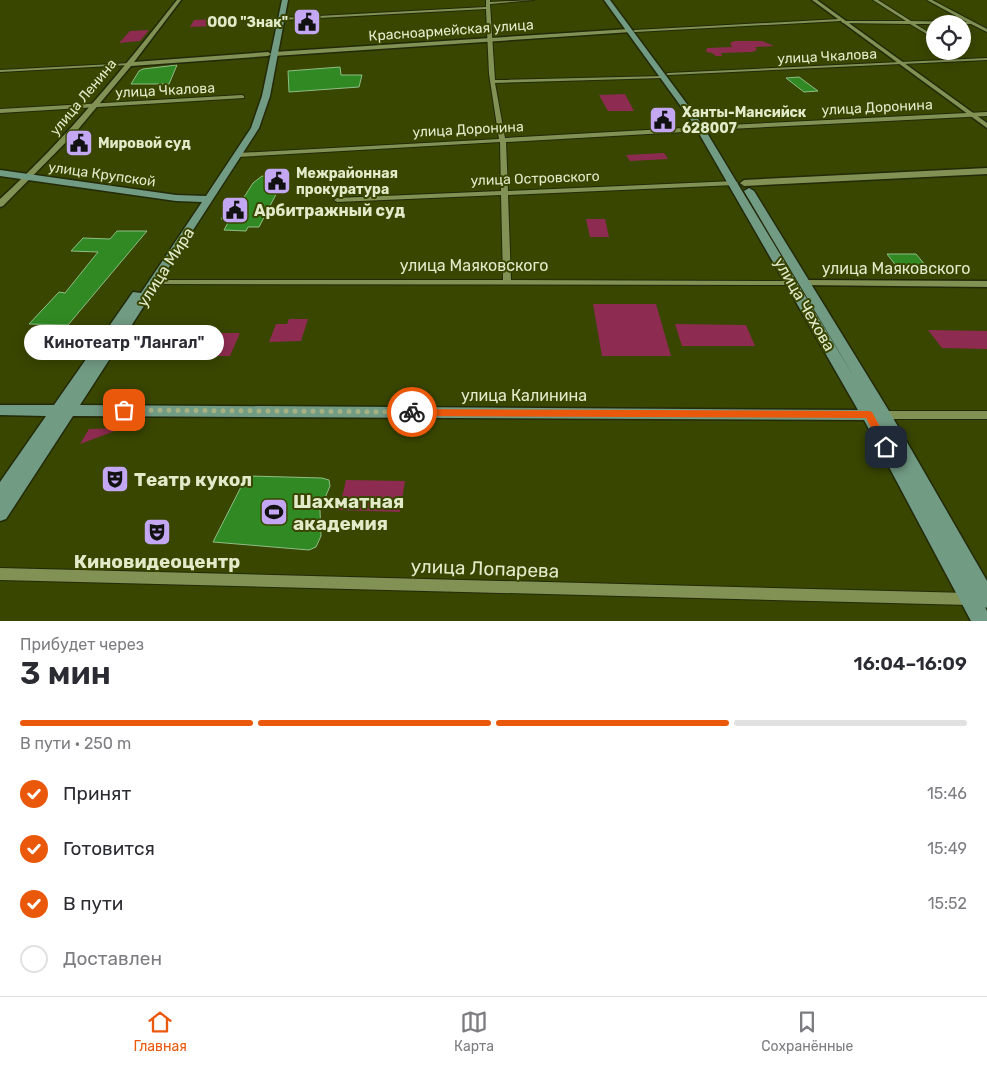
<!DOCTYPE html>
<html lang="ru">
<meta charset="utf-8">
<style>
:root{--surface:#fff;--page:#f7f7f7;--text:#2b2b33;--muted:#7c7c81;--line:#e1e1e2;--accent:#ea580c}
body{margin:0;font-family:Rubik,sans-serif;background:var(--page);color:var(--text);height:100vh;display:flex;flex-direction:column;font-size:19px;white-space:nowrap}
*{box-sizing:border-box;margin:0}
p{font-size:16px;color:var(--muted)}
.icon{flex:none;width:28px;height:28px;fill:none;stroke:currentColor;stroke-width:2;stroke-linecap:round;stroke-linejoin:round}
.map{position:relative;height:621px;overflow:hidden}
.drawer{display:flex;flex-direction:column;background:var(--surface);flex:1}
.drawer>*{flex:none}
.fabs{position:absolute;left:926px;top:15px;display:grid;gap:10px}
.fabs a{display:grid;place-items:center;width:45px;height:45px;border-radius:50%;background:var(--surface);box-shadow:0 2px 12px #0003;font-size:25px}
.pin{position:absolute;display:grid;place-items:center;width:42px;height:42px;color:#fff;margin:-21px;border-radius:10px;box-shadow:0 2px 8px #0006}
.courier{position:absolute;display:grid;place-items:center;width:50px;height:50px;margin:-25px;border:4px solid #ea580c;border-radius:50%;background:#fff;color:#222;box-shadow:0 1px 6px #0007}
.bubble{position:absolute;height:35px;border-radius:18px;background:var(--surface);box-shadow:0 2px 12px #0003;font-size:16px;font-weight:600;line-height:35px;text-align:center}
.headline em{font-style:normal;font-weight:600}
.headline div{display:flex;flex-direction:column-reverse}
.headline{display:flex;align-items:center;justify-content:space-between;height:85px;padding:0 20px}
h1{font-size:32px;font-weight:600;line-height:38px}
.bar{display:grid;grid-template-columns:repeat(4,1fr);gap:8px 5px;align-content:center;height:60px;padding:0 20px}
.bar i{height:6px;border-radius:4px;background:var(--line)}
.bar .current{background:var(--accent)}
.bar p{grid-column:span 4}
ol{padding:0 20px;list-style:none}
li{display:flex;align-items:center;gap:15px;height:55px}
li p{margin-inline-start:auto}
li .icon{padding:5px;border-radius:50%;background:var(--accent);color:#fff;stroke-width:4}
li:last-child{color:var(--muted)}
li i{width:28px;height:28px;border:2px solid var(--line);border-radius:50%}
.dock{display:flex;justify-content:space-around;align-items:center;height:70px;border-top:1px solid var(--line);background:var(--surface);font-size:14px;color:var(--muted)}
.dock a{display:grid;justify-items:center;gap:2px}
.dock .current{color:var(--accent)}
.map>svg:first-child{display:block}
</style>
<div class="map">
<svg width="987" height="621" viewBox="0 0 987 621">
<rect width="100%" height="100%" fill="#394600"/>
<g fill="#8d2c50">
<path d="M237 18 234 25 190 27 194 20Z"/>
<path d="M149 30 140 41 119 43 130 31Z"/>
<path d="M735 41H762L774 46 755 47 757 50 752 52 721 53 722 56H716L712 53 706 52 707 48 732 47 730 43Z"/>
<path d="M625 94 634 111H608L599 95Z"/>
<path d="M664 153 668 159 630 161 626 155Z"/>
<path d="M586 219H605L609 237H590Z"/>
<path d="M593 304H656L671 356H602Z"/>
<path d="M289 319H308L301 341 269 342 276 324H287Z"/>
<path d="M675 324 746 325 755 346H682Z"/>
<path d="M928 330 987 331V349L942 348Z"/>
<path d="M195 333H240L230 356H183Z"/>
<path d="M123 428 80 444 89 429Z"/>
<path d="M346 480 405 481 400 512 339 510Z"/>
</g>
<g fill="#318924" stroke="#8fbd88">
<path d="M177 65 169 84H131L139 71 143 69Z"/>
<path d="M340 67 341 75H362L359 87 289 92 288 71Z"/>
<path d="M799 77 818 91 804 92 786 78Z"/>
<path d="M262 176 284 179 259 227H248L246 231 224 230 230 219H221L232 202H241L253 183Z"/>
<path d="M117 231H147L68 325 29 324 59 292 65 293 98 252 71 251 83 238 110 239Z"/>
<path d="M887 254H916L930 271H900Z"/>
<path d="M250 476 322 478 329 480 330 486 320 510 321 536 316 547 309 550 213 542 244 481Z"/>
</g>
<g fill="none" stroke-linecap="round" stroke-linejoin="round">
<g stroke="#222a09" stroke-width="2">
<g id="minor">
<path d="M486 0H490V2L534 0 490 4 495 80 663 76 665 77 663 78 495 83 505 138 701 127 704 129 701 131 506 142 508 191 735 181 738 183 735 185 508 195 511 280 793 281H796L797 283 796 285 152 284 151 282 155 280H503L501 195 337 202 334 200 337 198 501 191 500 142 238 157 235 155 238 153 499 139 489 74 486 9 281 20 279 19 281 18 486 7Z"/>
<path d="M873 0H878L911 21 967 22 927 0H932L987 29V32L971 24H915L935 36V39L910 24 842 23 843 21H906Z"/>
<path d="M840 19 841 21 635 32 633 31 635 30Z"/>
<path d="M987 58V60L668 75 666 74 668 73Z"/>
<path d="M131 63V64L129 65 0 72V70Z"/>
<path d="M242 95 244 96V98L0 113V109Z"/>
<path d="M987 112V116L708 130 705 128 708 126Z"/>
<path d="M884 411H987V419H884L880 418 879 415 880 412Z"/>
<path d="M0 568 969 593 974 595 976 599 974 603 969 605 0 580Z"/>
</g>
</g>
<g stroke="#222a09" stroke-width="3">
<g id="tertiary">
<path d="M177 0H181L134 62 268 52 271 54 268 56 131 66 75 133 3 206 0 207V199C66 139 122 70 177 0Z"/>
<path d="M812 0H817L987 123V128Z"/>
<path d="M629 29 631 32 274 56 271 54 274 52Z"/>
<path d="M987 168V174L744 186 740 183 744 180Z"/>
<path d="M805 280 987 281V287L801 285 800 283 801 281Z"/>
</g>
</g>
<g stroke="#222a09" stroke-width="3">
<path id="secondary" d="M282 0H288L270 96 259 128 80 405 858 410 693 123 604 0H610L701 123 854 377 744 191 749 188 754 191 889 411 987 581V608L985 607 987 611V621H971L864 420 73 416 6 519 0 521V482L46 416 0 415V405H54L133 292 141 293 202 202 176 201 0 176V170L176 195 206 196 251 128 262 96Z"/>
</g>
<use href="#minor" fill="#829254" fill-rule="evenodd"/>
<use href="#tertiary" fill="#829254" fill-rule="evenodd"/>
<use href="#secondary" fill="#729b84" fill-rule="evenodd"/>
</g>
<path fill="#ea580c" d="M412 409 869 411 872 412 891 447 886 450 882 449 866 418 412 416 407 412Z"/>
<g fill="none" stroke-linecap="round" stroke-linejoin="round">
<path stroke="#a6b183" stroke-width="5" stroke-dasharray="0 9" d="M124 410 412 412"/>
</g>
<defs>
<g id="civic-square" transform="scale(1.4375)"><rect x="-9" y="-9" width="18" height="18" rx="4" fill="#c3a7f2" stroke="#394600"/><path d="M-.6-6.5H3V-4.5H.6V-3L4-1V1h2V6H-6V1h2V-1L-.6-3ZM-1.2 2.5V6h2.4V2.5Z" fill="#111"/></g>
<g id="theatre-square" transform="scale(1.4375)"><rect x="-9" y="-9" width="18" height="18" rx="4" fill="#c3a7f2" stroke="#394600"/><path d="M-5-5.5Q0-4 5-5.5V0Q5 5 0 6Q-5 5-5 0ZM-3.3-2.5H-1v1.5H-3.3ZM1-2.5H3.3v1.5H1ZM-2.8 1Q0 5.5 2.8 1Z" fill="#111"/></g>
<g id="stadium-square" transform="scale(1.4375)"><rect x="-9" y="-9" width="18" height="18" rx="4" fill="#c3a7f2" stroke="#394600"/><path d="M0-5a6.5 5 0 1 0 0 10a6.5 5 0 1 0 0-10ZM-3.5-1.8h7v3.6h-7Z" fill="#111"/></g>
</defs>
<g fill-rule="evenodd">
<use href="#civic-square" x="307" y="22"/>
<use href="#civic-square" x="663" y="120"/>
<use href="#civic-square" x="79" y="143"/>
<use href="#civic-square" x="277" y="181"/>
<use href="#civic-square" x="235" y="210"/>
<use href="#theatre-square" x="115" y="479"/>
<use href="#stadium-square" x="274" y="512"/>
<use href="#theatre-square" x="157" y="532"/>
</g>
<g text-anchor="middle" stroke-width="4" stroke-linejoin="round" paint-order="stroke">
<g font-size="14" font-weight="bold" fill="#e1ebca" stroke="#394600" text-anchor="start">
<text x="288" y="27" text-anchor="end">ООО "Знак"</text>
<text x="682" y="117">Ханты-Мансийск<tspan x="682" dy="16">628007</tspan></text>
<text x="98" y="148">Мировой суд</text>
<text x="296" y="178">Межрайонная<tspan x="296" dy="16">прокуратура</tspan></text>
</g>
<g font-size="14" fill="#e1ebca" stroke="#394600">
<text transform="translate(451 30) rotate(-4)" y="5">Красноармейская улица</text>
<text transform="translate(827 56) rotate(-3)" y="5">улица Чкалова</text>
<text transform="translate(165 90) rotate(-3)" y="5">улица Чкалова</text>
<text transform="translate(83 97) rotate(-50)" y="5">улица Ленина</text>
<text transform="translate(877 107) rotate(-3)" y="5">улица Доронина</text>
<text transform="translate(468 129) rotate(-3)" y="5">улица Доронина</text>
<text transform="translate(102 174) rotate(8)" y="5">улица Крупской</text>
<text transform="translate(535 178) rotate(-2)" y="5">улица Островского</text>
</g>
<g font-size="16" font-weight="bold" fill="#e1ebca" stroke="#394600" text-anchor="start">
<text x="254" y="216">Арбитражный суд</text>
</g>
<g font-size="16" fill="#e1ebca" stroke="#394600">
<text x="474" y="271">улица Маяковского</text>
<text transform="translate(165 267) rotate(-57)" y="6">улица Мира</text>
<text x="896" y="274">улица Маяковского</text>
<text transform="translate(805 304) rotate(60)" y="6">улица Чехова</text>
<text x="524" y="401">улица Калинина</text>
</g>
<g font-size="19" font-weight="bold" fill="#e1ebca" stroke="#394600" text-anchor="start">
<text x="134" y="486">Театр кукол</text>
<text x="293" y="508">Шахматная<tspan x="293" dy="22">академия</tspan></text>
<text x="157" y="568" text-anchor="middle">Киновидеоцентр</text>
</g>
<g font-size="19" fill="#e1ebca" stroke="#394600">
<text transform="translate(485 568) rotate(2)" y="7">улица Лопарева</text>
</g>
</g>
</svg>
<div class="fabs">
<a><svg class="icon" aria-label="locate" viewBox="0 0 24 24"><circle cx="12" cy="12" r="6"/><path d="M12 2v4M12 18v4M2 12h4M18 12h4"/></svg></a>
</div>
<div class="pin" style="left:124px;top:410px;background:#ea580c"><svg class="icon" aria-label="bag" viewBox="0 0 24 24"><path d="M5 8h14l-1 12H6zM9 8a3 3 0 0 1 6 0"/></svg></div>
<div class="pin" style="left:886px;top:447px;background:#1f2937"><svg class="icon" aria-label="home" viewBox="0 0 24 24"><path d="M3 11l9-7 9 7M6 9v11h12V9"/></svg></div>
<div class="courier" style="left:412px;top:412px"><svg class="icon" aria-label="bike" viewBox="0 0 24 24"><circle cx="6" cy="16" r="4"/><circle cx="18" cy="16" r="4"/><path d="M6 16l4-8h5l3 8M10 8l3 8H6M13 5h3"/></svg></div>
<div class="bubble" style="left:24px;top:325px;width:200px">Кинотеатр &quot;Лангал&quot;</div>
</div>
<section class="drawer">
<div class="headline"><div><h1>3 мин</h1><p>Прибудет через</p></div><em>16:04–16:09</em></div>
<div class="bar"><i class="current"></i><i class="current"></i><i class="current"></i><i></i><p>В пути · 250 m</p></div>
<ol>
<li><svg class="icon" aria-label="check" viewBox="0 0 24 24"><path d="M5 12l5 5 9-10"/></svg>Принят<p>15:46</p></li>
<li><svg class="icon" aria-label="check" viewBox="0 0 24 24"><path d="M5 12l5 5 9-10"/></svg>Готовится<p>15:49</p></li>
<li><svg class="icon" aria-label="check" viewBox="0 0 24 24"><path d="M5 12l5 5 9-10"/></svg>В пути<p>15:52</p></li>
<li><i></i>Доставлен</li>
</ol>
</section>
<nav class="dock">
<a class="current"><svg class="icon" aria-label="home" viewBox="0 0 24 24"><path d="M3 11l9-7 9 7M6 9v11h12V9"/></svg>Главная</a>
<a><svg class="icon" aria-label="map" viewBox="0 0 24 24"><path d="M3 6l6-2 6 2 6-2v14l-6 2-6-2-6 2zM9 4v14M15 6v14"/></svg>Карта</a>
<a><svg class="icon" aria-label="saved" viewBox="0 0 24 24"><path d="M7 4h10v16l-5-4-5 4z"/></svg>Сохранённые</a>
</nav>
